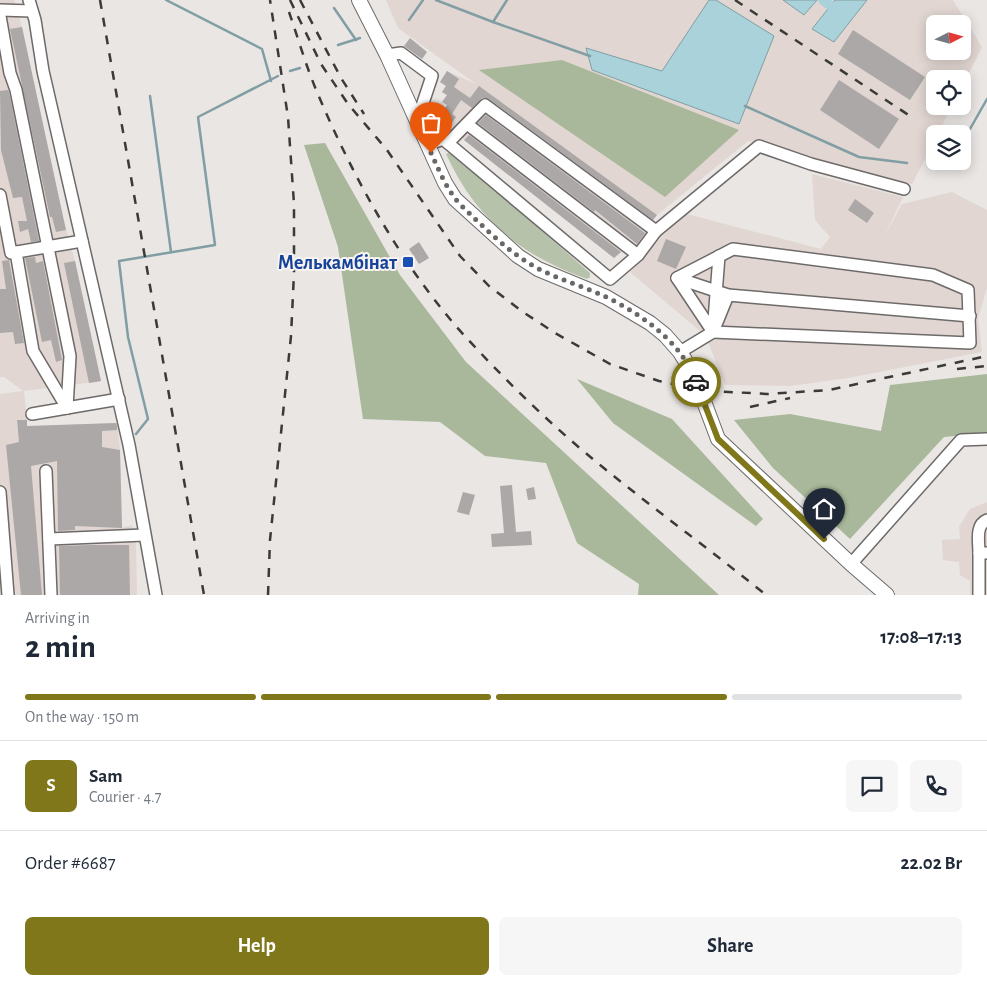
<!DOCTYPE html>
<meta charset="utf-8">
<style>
:root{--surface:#fff;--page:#f6f6f7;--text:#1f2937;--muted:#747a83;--line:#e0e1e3;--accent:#80771b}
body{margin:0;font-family:"Alegreya Sans",sans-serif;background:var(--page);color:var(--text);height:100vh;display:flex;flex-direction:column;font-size:19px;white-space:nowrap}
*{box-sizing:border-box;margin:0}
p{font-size:16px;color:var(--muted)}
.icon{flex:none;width:28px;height:28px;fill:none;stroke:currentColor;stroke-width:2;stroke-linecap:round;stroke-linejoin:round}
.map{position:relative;height:595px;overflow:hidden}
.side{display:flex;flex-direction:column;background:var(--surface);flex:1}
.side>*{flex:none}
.needle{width:32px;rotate:84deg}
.controls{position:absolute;left:926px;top:15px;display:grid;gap:10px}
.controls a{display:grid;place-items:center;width:45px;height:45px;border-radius:8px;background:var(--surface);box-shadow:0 2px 12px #0003;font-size:25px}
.pin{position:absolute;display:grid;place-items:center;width:42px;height:42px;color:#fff;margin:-51px -21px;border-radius:50% 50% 50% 0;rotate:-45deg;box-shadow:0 0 5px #0007}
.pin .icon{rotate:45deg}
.courier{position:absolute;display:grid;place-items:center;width:50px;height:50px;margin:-25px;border:4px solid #80771b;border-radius:50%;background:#fff;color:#222;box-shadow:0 1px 6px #0007}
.summary em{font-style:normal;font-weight:700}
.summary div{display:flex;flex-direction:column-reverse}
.summary{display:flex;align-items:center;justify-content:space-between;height:85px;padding:0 25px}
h1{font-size:32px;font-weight:700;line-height:38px}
.bar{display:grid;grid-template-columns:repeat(4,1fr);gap:8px 5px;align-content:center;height:60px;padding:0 25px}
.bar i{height:6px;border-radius:4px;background:var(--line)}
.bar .selected{background:var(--accent)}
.bar p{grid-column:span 4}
.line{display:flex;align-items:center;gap:12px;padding:0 25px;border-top:1px solid var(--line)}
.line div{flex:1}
.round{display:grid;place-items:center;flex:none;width:52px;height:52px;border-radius:8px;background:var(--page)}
.action{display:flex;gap:10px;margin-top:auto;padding:10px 25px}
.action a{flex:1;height:58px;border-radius:8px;background:var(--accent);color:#fff;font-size:20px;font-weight:700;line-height:58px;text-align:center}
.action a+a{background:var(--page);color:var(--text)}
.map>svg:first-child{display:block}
</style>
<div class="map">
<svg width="987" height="595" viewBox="0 0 987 595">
<rect width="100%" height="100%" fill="#e9e6e4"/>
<g fill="#e1d6d1" fill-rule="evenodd">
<path d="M0 0H14L22 27 62 215 75 261 101 381 24 391 27 420 17 421 18 432 39 426 117 423 120 450 122 528 132 525 136 545 137 595H0V394L23 391 4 377H0Z"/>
<path d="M386 0H953L982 47 963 85 962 79H935V106H952L938 134H935V140L912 184 814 160 748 141 657 215 652 222 648 232 636 246 621 252 614 258 464 140 451 124 442 118 446 112 444 110 447 105V96L442 92 446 86 440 82 447 71 476 84 398 28ZM935 24H962V51H935Z"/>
<path d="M812 174 903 197 884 237 902 204 952 192 987 210V288L978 318 982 352 848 378 790 386 725 385 708 342 700 331 630 272 683 213 821 249 830 237 815 220Z"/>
<path d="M987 502V595H970V581L960 575 959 562 943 560 942 540 960 539 959 527 970 509Z"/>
</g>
<path fill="#b6c2aa" d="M448 153 455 154 590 273V277L587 279C521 256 475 218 446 154Z"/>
<g fill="#a9b89a">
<path d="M562 60 739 130 665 197 479 70Z"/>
<path d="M325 143 400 275 466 362 719 595H638L639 584 577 543 546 463 485 456 440 422 363 419 338 247 304 145Z"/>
<path d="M987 374V433L944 437 850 539 773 468 734 420 790 414 881 431 890 385Z"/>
<path d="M577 379 672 419 763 519 756 526 613 423Z"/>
</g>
<g fill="#a9d2db" stroke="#819ea4">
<path d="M709 0H716L774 36 739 124 592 70 586 48 662 71Z"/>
<path d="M783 0H817L804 15Z"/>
<path d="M835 0H867L834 42 812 29Z"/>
</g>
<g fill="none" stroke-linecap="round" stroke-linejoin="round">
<g stroke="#819ea4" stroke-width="2.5">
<path d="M166 0 262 49 271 81"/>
<path d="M436 0 493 22 590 56"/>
<path d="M334 8 356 40"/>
<path d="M409 20 423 0"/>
<path d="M493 22 507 0"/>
<path d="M338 45 360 38"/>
<path d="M290 71 300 68"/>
<path d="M150 96 171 252"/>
<path d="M745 106 859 157 907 163"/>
<path d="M962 143 987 99"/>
<path d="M949 168 952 161"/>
<path d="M136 434 148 419 128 337 119 261 215 245 198 117 278 76"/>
</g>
<path stroke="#a9d2db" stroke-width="10" d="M823 0 831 6"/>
</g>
<g fill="#aba8a7">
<path d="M22 27 66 230 56 232 52 217H50L10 29Z"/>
<path d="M853 30 925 77 910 100 838 54Z"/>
<path d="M410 38 427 52 422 59 404 46Z"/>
<path d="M447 71 459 79 454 87 470 98 479 86 657 215 653 220 489 99 482 98 472 108 461 100 452 114 456 117 451 124 442 118 446 111 444 110 447 105 442 102 447 95 442 92 446 86 440 82Z"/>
<path d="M839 80 899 119 879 149 820 110Z"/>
<path d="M8 90 9 92 39 241 31 242 28 229 20 232 18 221H27L22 197 13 198 1 150 0 91Z"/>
<path d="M486 115 645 233 637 244 595 210 594 212 478 123Z"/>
<path d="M469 135 621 252 614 258 464 140Z"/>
<path d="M855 199 874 213 867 223 848 210Z"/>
<path d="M666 239 686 247 676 269 657 261Z"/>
<path d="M419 242 429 258 419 264 409 249Z"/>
<path d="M35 257 36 263 43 261 62 360 56 362 51 340 42 342 25 258Z"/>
<path d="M9 260 24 343 15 344 13 332 0 333V289H6L2 261Z"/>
<path d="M75 261 101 381 89 383 64 263Z"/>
<path d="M17 420H27V426L116 423 117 426V430L102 431V447L120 450 122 528 75 526V530L58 531 57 461 31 466 42 595H21L6 445 19 442Z"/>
<path d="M512 485 516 532 531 531 532 545 492 547 491 534 504 533 500 486Z"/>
<path d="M534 487 536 499 528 500 526 489Z"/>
<path d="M463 492 475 495 469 515 457 512Z"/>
<path d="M91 545H129L130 595H60L59 546Z"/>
</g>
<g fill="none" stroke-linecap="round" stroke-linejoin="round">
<g stroke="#6d6a69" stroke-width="14">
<g id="minor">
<path d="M29 0 35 20 43 71 129 445 156 595"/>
<path d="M0 10 32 11"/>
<path d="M0 16 10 73 16 90 70 356 67 408"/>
<path d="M387 55 401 53 432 76 417 121"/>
<path d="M467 124 638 255"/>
<path d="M448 143 485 105 656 231"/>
<path d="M428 145 443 139 610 279 638 255 656 231 759 146 811 164 904 189"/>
<path d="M0 195 11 253 82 241"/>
<path d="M733 249 933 275 968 290 970 343 713 332 677 278Z"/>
<path d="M16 252 33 351 67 408"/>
<path d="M677 278 728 295 970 316"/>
<path d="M714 320 719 256"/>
<path d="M680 352 713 332 728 295"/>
<path d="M32 414 119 399"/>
<path d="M46 471 51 595"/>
<path d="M0 492 8 595"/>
<path d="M49 539 144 535"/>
<path d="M979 553C979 542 975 525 987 520"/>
<path d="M851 564 961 440 987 439"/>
<path d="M979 595V553H987"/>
</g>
</g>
<g stroke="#6d6a69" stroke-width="16">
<path id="major" d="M359 0 387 55 445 183 455 199 518 256 538 269 606 297 650 323 665 335 680 352 694 375 718 439 851 564 887 595"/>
</g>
<use href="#minor" stroke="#fff" stroke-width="11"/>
<use href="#major" stroke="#fff" stroke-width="14"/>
<g stroke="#3b3a39" stroke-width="2.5" stroke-dasharray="9 9" stroke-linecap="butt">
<path d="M100 0 204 595"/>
<path d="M290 0 321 64 348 104 387 150 460 256 489 286 523 312 555 333 610 364 659 381 685 387 712 391 767 394 829 390 987 356"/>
<path d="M300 0 341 78 364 114"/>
<path d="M735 0 910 116"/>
<path d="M289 12C298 38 306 66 317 92 355 182 407 276 475 347 515 390 559 432 605 469 658 512 713 552 766 595"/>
<path d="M957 369 987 366"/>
<path d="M750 407 790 398"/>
<path d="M268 595 270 540 291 336 294 273V204L288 117 270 0"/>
</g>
</g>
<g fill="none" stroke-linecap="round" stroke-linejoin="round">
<path stroke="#6a6867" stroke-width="5" stroke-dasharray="0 9" d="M431 153C438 168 444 183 454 197 459 204 466 210 472 216 492 235 513 255 537 268 558 279 582 286 604 296 640 313 683 343 696 382"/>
<path stroke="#80771b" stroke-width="6" d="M696 382 718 439 824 539"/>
</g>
<rect fill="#1a4fb4" stroke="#f7f3f1" stroke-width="2" x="402" y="256" width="12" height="12" rx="2.5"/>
<g text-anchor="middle" stroke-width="4" stroke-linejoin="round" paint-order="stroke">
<g font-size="20" font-weight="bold" fill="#164399" stroke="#f7f3f1" text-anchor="end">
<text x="397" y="269">Мелькамбінат</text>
</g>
</g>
</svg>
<div class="controls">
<a><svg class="needle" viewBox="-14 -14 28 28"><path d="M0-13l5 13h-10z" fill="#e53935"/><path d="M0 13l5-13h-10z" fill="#747a83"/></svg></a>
<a><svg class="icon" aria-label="locate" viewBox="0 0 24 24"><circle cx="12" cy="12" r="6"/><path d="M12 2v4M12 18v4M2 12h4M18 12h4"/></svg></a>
<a><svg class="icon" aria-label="layers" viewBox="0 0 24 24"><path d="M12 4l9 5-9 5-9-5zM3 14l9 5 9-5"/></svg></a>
</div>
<div class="pin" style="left:431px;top:153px;background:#ea580c"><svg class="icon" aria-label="bag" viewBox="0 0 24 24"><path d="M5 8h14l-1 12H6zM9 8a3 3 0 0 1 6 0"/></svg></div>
<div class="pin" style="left:824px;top:539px;background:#1f2937"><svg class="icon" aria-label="home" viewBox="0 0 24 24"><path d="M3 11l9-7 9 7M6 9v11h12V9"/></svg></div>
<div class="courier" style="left:696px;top:382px"><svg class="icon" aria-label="car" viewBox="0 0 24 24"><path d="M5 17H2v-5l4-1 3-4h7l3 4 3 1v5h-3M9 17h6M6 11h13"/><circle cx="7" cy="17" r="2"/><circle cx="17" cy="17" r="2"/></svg></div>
</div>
<section class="side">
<div class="summary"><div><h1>2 min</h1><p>Arriving in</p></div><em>17:08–17:13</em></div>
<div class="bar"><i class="selected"></i><i class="selected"></i><i class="selected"></i><i></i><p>On the way · 150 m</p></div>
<div class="line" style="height:90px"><b class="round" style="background:var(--accent);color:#fff">S</b><div><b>Sam</b><p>Courier · 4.7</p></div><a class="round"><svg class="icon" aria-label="chat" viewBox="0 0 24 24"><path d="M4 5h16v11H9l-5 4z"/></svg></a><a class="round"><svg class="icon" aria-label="phone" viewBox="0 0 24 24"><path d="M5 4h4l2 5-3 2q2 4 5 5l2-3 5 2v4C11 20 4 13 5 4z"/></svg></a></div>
<div class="line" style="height:65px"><div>Order #6687</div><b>22.02 Br</b></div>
<div class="action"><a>Help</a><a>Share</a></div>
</section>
